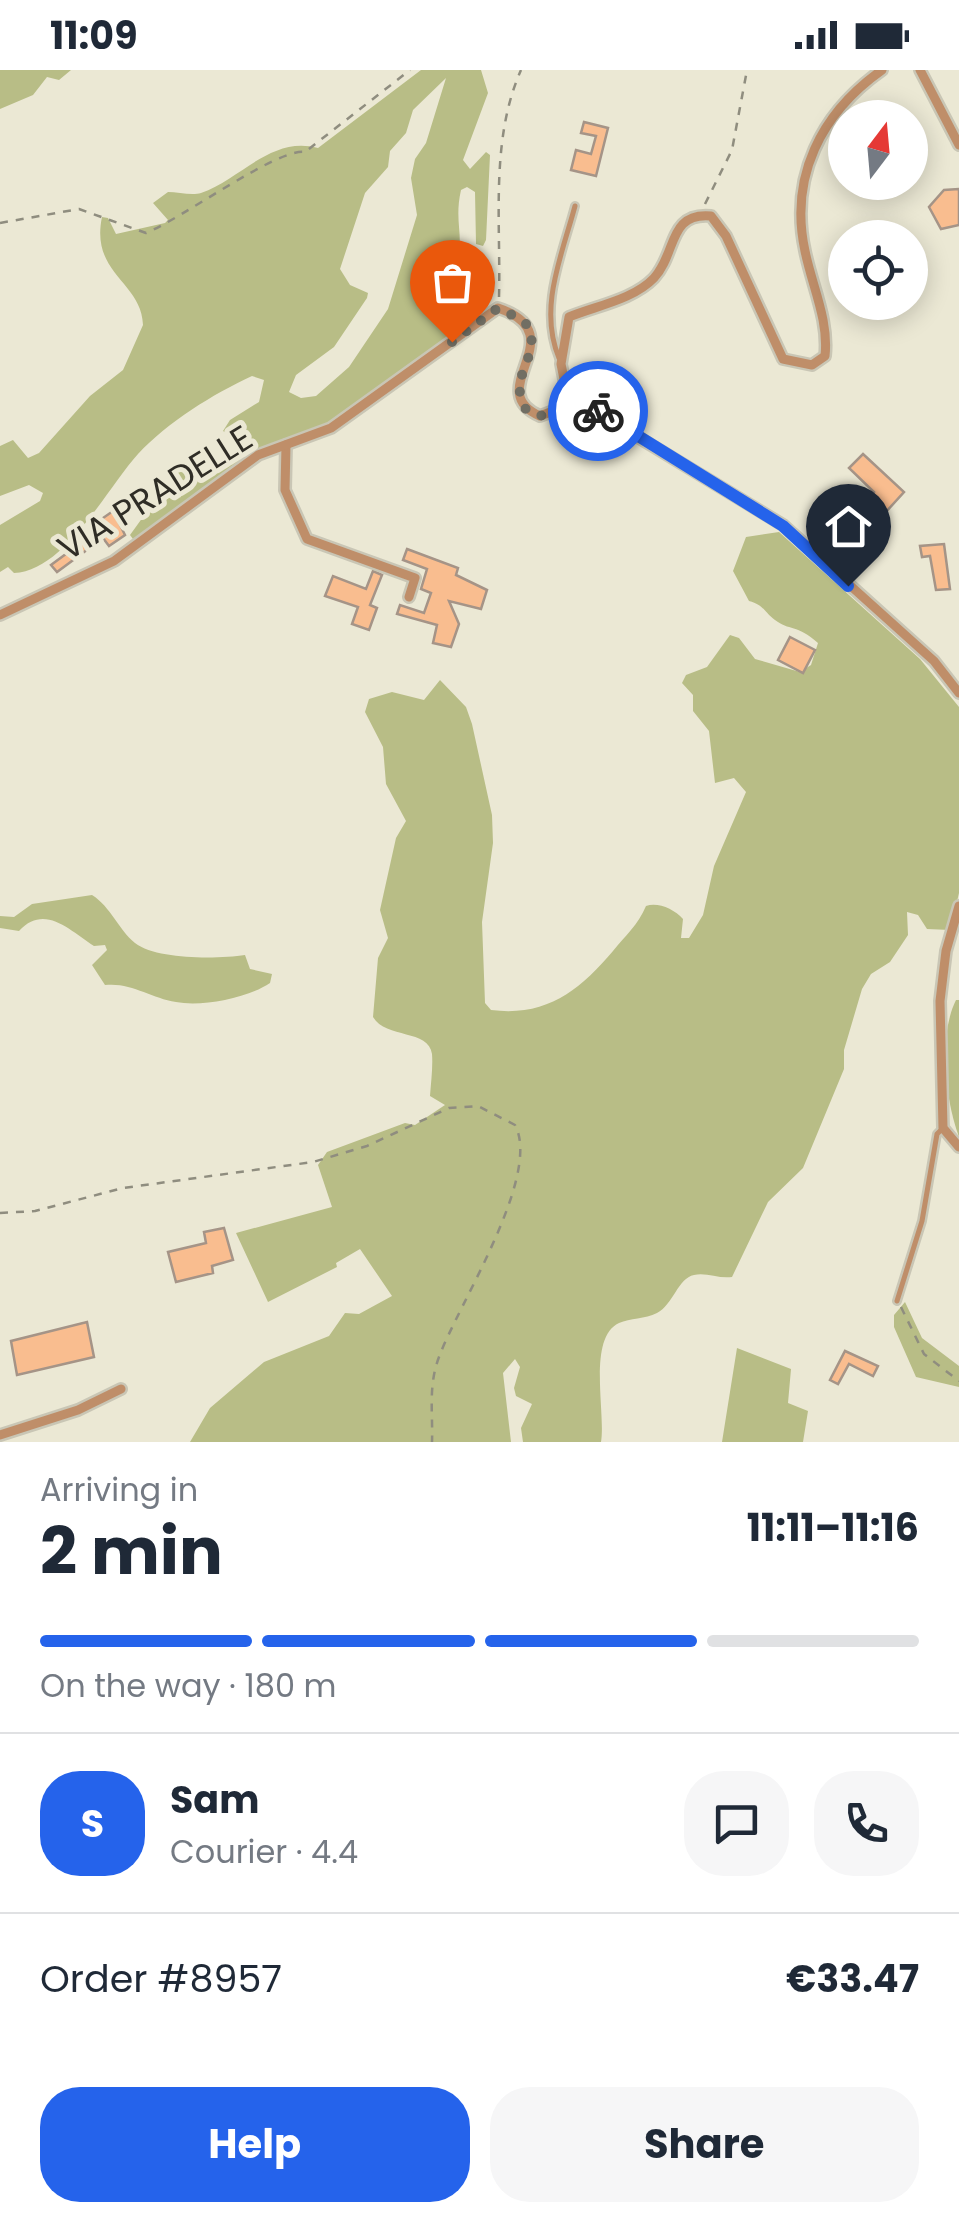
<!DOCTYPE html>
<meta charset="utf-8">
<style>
:root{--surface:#fff;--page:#f6f6f7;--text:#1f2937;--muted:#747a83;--line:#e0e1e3;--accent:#2563eb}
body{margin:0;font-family:Poppins,sans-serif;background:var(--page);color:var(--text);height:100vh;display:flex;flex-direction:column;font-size:38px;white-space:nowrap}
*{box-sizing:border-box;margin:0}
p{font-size:32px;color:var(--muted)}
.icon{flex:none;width:55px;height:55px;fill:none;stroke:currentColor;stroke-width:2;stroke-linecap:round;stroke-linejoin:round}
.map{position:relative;height:1372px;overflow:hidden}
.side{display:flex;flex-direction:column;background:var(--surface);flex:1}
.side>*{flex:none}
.needle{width:65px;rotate:16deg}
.tools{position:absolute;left:828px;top:30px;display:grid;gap:20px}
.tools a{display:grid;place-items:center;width:100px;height:100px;border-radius:50%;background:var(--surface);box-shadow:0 5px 25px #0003;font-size:50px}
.pin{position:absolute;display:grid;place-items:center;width:85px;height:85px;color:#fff;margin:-102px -42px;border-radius:50% 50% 50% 0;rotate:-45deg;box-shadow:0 0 10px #0007}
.pin .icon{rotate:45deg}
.courier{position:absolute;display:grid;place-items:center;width:100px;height:100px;margin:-50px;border:8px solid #2563eb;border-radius:50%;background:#fff;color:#222;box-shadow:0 2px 12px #0007}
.summary em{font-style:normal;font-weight:700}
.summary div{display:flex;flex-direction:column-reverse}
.summary{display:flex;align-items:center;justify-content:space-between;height:170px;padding:0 40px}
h1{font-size:65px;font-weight:700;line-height:75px}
.bar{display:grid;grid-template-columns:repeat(4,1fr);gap:15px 10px;align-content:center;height:120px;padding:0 40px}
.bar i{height:12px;border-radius:8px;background:var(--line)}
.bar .current{background:var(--accent)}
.bar p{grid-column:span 4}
.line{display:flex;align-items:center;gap:25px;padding:0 40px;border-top:2px solid var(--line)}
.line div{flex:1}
.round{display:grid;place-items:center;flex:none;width:105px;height:105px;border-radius:40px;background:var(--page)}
.action{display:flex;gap:20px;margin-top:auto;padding:20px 40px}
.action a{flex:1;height:115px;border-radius:40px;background:var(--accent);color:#fff;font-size:40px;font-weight:700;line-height:115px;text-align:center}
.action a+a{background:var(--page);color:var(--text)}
.status{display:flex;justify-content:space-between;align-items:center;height:70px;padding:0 50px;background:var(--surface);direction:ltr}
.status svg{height:28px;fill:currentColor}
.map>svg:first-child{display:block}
</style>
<div class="status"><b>11:09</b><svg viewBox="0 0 49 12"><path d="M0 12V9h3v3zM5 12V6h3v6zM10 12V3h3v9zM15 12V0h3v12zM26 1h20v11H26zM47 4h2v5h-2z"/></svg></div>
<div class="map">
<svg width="959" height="1372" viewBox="0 0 959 1372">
<rect width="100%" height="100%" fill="#ebe8d4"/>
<g fill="#b8bd86" fill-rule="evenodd">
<path d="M0 0H71L59 10 47 7 33 25 0 39Z"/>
<path d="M421 0H481L488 23 463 90 470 99 486 82 490 85 486 170 483 176 476 174 475 122 467 117 461 120C453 156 467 167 454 202L464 208 476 195 484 199 488 219 479 231 463 236 459 246 462 259 334 352 264 382 136 473 130 465 143 447 174 424 166 404 174 397 196 407 206 404 217 392 231 389 238 380V370L223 361 230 350 259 332 264 310 252 306C213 324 168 352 138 384 107 418 65 501 14 503L8 497 0 502V455L40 431 43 423 29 415 0 426V376L13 370 28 388 39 383 90 326 123 300 143 255C142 212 90 204 102 147L108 148 116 164 165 153 168 150 153 133 168 122C178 122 192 126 201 123 241 109 272 65 318 78ZM446 8 426 73 415 89 411 108 417 145 388 239 349 297 316 326 301 328 289 322 296 305 334 277 367 228 368 223 350 215 340 199 365 123 388 97 390 81 406 63 413 40Z"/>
<path d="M779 462 920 589 959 637V823L950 860 927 859 918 845 907 842 908 865 890 892 871 904 862 919 844 980V999L803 1098 768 1132 732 1207C719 1209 706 1202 694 1205 678 1208 673 1235 657 1243 645 1249 630 1248 619 1253 587 1268 606 1343 601 1372H523L521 1358 532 1334 516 1326 514 1318 520 1297 515 1289 503 1303 511 1372H190L210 1338 264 1292 329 1266 345 1243 359 1244 392 1226 360 1179 336 1193 337 1197 268 1232 236 1163 332 1137 318 1095 327 1082 405 1053 415 1055 445 1035 430 1026C431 1012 433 997 432 984 429 959 386 969 373 947L378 888 388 868 380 840 396 768 406 751 386 714 383 677 365 642 369 629 392 622 424 630 440 610 466 637 472 654 492 745 493 773 482 852 485 933 491 940C546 947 579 921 613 881 625 866 638 855 646 836 658 832 674 839 683 849L681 868H689L703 845 714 796 746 722 734 708 715 713 709 661 693 641V625L682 613 686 605 707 597 730 565 739 568 755 589 800 602 811 595 818 573C797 554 789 561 775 550 764 542 764 535 749 531L733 501 746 467Z"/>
<path d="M92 825C111 837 118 859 135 873 157 890 218 889 245 885L250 899 272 904 270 913C248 928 202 937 176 932 151 928 131 912 105 915L92 895 107 880 105 875 94 876C70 861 45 833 19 861L0 858V846L14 847 32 834Z"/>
<path d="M956 930H959V1067C945 1029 938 966 956 930Z"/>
<path d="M905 1232 922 1268 959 1296V1317L916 1307 894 1257V1245Z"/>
<path d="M737 1278 791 1299 788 1333 808 1341 803 1372H722Z"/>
</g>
<g fill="#f9bd8f" stroke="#a59487" stroke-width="2.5">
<path d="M584 52 608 58 596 106 571 100 576 80 591 84 596 66 581 63Z"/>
<path d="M959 119V155L941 159 929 137 944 120Z"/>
<path d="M863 384 904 422 875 454 859 439 874 422 849 398Z"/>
<path d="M113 441 125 465 109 476 103 468 57 502 51 495 97 461 93 455Z"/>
<path d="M944 474 950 519 936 520 930 486 922 487 920 476Z"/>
<path d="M407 479 458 498 456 505 487 520 481 539 449 531 459 554 451 577 433 573 437 555 397 544 400 535 424 543 431 523 421 519 427 499 403 490Z"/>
<path d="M373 501 382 505 370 535 377 538 369 560 352 554 358 537 325 526 333 506 366 519Z"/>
<path d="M790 567 815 580 803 603 778 590Z"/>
<path d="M224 1158 233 1190 212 1196 213 1203 176 1212 168 1182 206 1173 204 1162Z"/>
<path d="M87 1252 94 1287 17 1305 11 1271Z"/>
<path d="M845 1281 878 1296 873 1306 849 1294 838 1314 830 1310Z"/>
</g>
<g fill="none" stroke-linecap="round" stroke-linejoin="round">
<g stroke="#c9c6b5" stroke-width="10">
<g id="lane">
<path d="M559 288C538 238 562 185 575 136"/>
<path d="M897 1231 922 1151 937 1064 943 1058"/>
</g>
</g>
<g stroke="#c9c6b5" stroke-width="14">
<g id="street">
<path d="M920 0 959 75"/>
<path d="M567 324 783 455 934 591 959 623"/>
<path d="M286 375 285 420 307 469 415 508 409 527"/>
<path d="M0 545 114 491 258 385 331 358 498 238C577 265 480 320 540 346L553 341 567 324 561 294 569 247C595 236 633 230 654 208 677 183 668 142 711 146L726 166 783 289 812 295 825 286C829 250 812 216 805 181 789 107 821 43 882 0"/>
<path d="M959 836 946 881 940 931 943 1058 959 1077"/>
<path d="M0 1365 78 1340 121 1319"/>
</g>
</g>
<g stroke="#8f8d7f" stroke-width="2.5" stroke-dasharray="8 8" stroke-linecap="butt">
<path d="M705 134 732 80 747 0"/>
<path d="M0 153 79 139 146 163C183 148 277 78 305 82L410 0"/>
<path d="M499 227C501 152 490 70 521 0"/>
<path d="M0 1143 35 1141 123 1118 313 1092 367 1076 449 1038 478 1036 515 1055C542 1106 458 1235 439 1287 428 1316 433 1342 432 1372"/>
<path d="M901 1237 924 1284 959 1311"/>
</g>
<use href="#lane" stroke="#bf8e69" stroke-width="5"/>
<use href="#street" stroke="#bf8e69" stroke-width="9"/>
</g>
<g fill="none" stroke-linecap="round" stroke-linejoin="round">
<path stroke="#716e63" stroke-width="10" stroke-dasharray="0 18" d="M452 272 498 238 524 251 532 263 531 280 518 316 526 340 540 346 553 341 567 324 598 341"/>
<path stroke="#2563eb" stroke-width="12" d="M598 341 783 456 848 516"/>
</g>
<g text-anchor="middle" stroke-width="10" stroke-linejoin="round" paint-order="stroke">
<g font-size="35" fill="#2f2d26" stroke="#ebe8d4">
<text transform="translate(155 423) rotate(-32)" y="12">VIA PRADELLE</text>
</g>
</g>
</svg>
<div class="tools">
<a><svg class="needle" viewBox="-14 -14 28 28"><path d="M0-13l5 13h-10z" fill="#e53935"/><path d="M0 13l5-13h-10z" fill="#747a83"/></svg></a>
<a><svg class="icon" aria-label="locate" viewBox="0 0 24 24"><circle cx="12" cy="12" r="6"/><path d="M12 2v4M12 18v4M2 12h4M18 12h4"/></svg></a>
</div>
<div class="pin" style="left:452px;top:272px;background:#ea580c"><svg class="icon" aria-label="bag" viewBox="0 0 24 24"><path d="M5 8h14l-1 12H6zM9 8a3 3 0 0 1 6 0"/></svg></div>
<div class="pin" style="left:848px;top:516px;background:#1f2937"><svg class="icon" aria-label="home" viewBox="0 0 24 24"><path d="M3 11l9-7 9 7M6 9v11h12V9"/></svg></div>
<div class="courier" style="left:598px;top:341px"><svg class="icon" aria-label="bike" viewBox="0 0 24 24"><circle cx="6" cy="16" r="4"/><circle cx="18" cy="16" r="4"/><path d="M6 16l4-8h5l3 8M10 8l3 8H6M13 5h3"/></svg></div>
</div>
<section class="side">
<div class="summary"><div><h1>2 min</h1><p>Arriving in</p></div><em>11:11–11:16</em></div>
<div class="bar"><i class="current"></i><i class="current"></i><i class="current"></i><i></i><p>On the way · 180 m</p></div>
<div class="line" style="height:180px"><b class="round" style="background:var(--accent);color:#fff">S</b><div><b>Sam</b><p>Courier · 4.4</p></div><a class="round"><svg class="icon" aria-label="chat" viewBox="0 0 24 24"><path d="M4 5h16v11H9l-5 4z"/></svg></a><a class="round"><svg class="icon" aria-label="phone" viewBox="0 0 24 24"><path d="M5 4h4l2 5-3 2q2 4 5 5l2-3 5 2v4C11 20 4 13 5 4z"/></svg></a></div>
<div class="line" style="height:130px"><div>Order #8957</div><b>€33.47</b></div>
<div class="action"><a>Help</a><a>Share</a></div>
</section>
